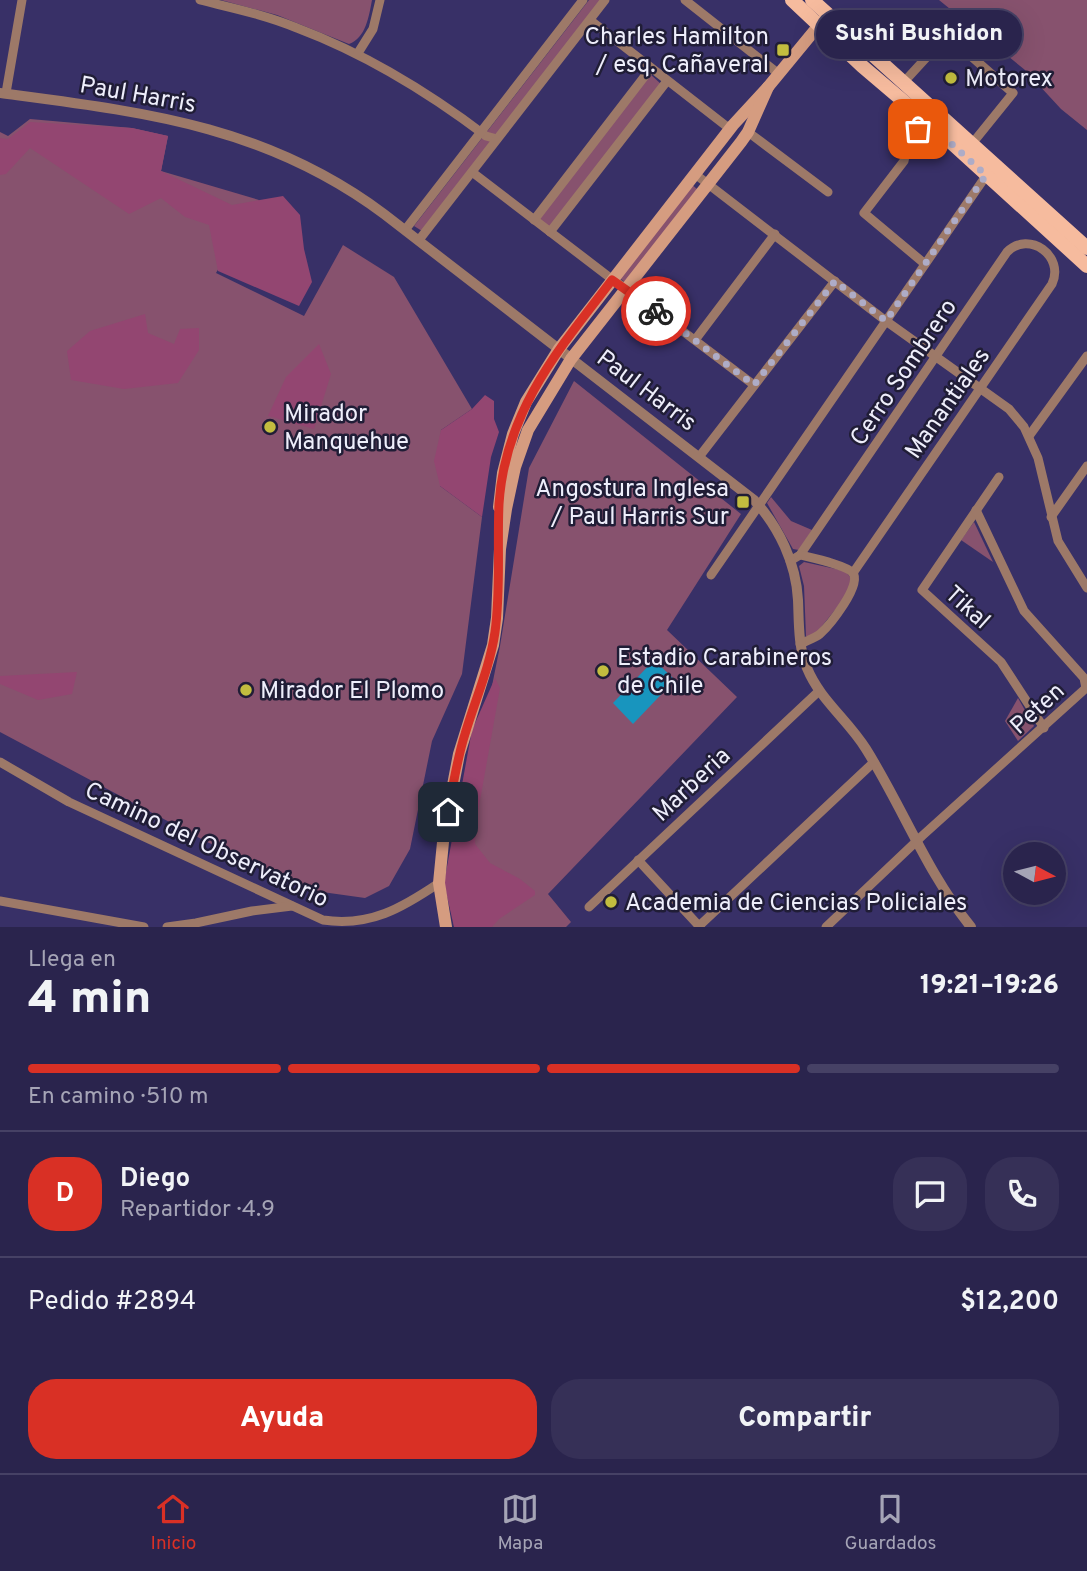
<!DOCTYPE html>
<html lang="es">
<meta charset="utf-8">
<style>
:root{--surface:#2a244d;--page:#363057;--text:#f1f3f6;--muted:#a5a4b6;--line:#464165;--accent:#d93025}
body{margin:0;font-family:Overpass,sans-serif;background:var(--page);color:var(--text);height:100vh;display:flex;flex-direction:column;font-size:26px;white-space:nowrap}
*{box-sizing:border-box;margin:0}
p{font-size:23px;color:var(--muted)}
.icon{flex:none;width:38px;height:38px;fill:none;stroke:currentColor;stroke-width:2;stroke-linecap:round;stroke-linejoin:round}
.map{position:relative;height:927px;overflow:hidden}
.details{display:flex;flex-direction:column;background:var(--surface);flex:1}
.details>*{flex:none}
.needle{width:46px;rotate:97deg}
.tools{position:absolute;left:1003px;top:842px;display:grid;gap:14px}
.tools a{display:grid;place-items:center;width:63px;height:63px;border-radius:50%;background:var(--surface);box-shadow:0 7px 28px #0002,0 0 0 2px var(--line);font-size:35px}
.pin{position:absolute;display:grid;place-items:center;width:60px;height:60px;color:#fff;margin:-30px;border-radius:14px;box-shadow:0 4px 10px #0006}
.courier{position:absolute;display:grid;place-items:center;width:70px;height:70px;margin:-35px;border:5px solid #d93025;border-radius:50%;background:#fff;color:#222;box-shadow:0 2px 9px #0007}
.bubble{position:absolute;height:49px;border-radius:24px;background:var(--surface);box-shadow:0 7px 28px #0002,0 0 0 2px var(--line);font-size:23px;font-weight:800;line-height:49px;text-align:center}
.overview em{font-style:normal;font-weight:800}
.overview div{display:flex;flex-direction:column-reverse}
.overview{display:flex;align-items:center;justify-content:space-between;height:119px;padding:0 28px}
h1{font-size:46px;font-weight:800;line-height:52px}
.bar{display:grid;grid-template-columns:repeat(4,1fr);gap:10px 7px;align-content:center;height:84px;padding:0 28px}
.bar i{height:9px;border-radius:5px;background:var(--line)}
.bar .on{background:var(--accent)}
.bar p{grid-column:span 4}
.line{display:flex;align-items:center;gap:18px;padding:0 28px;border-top:2px solid var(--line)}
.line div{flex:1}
.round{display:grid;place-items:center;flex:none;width:74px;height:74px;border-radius:28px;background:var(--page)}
.action{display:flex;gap:14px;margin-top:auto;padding:14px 28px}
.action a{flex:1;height:80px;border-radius:28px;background:var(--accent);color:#fff;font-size:28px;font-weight:800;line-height:80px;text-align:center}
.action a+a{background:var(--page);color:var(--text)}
.tabs{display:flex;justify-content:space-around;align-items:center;height:98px;border-top:2px solid var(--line);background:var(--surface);font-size:19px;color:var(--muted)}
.tabs a{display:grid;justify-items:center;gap:4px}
.tabs .on{color:var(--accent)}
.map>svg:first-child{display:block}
</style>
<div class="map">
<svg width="1087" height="927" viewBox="0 0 1087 927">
<rect width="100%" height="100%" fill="#383067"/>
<g fill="#87526e">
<path d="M221 0H372C369 16 366 38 349 44L277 15Z"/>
<path d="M589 0H601L422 231 414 226Z"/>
<path d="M939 0H1087V130L1061 109 1025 70Z"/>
<path d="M650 74 662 85 550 229 538 219Z"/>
<path d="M30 119 132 128 168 136 161 171 259 200 216 273 304 316 343 245 394 277 472 409 441 430 440 486 482 517 462 674 432 741 410 849 389 886 365 898 315 891 207 842 0 732V132L8 136Z"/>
<path d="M690 183 697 189 625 282 618 277Z"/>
<path d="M574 381 741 514 667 630 737 697 548 894 571 922 566 927H454L451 890 500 646 529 468Z"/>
<path d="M771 497 791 521 812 530 799 550 793 549 767 503Z"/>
<path d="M974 522 993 562 961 540Z"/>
<path d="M804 562 845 571 852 579V589L813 637 806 636 804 586 799 566Z"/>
<path d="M1018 698 1034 726 1018 741 1005 721Z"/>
</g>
<g fill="#934671">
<path d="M30 122 132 128 168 136 161 171 232 205 283 196 300 215 304 249 312 282 299 306 218 271 209 225 185 217 161 198 129 214 30 148 6 174 0 175V138L8 139Z"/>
<path d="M145 314 148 333 174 344 180 329 199 328V350L178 383 124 389 71 380 67 351 90 331Z"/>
<path d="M319 344 331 374 314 429 268 416 286 377Z"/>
<path d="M485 395 494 401V419L499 432 491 457 482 517 440 486 434 461 441 430 472 409Z"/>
<path d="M77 672 72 694 38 700 0 684V676Z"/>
<path d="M495 678 500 688 476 823 475 844 490 863 520 879 535 891V895L499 919 492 927H454L444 883 472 730Z"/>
</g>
<path fill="#1895be" d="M654 660 675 680 633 724 613 703Z"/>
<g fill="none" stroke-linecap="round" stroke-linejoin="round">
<g stroke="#9d7968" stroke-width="9">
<path d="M200 0C232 8 266 15 297 28 366 54 428 92 486 136L497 139"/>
<path d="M685 0 779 74"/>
<path d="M590 20 730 129"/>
<path d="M358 53 373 29 380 0"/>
<path d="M903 83 947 35 1013 93 971 145"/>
<path d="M6 93 22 0"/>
<path d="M925 120 908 142 904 161 864 213 925 264"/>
<path d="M748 132 828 192"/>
<path d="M472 172 613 280 627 289 754 385"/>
<path d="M695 174 886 321 1009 409 1024 427 1038 458 1058 541 1087 588"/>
<path d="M534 220 651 68"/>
<path d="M405 230 583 0"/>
<path d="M550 232 667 81"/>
<path d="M419 240 605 0"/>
<path d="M695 340 775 234"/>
<path d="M1029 436 1087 356"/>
<path d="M699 457 835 281"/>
<path d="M999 477 922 590 1001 662 1044 728"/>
<path d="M1051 517 1087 466"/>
<path d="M790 561 800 555 1007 252C1029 230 1065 256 1052 284L853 573"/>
<path d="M711 575 990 170"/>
<path d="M800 644C806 641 815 638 820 634 830 625 862 585 853 573 846 565 812 558 800 555"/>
<path d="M0 762 69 802 323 920C370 927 402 908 439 883"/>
<path d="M638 860 700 927"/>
<path d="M0 901 144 927"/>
<path d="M589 907 819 691"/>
<path d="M699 926 874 762"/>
<path d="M167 927 196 923 252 911 292 906"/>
<path d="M826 927 922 836 1086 688 1084 678 1024 611 976 510"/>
</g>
<path stroke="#9d7968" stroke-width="10" d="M0 93C143 112 265 125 384 214L754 500C779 527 796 563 798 600 799 623 798 646 807 668 820 700 848 720 866 749 903 808 927 873 971 927"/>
<g stroke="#d59c80" stroke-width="12">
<path d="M499 507 503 473 513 434 526 402 559 349 733 125 768 87 824 19"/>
<path d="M446 927 439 883 444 832 459 754 493 645 497 618 500 549 506 509 515 467 528 430 571 359 741 142 748 132 768 87"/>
</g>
<g stroke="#f6bb9e" stroke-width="14">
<path d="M792 0 862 66 942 134 1087 266"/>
<path d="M812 0 1087 248"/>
</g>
</g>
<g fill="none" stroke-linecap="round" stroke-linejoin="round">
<path stroke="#aeacc7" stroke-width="7" stroke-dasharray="0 12.6" d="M656 311 754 385 835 281 886 321 986 175 925 120 918 129"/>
<path stroke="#d93025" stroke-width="9" d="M448 812C453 786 457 759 465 734 475 700 490 667 495 632 501 589 497 547 499 504 505 412 558 350 612 280L656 311"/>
</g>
<g fill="#c2bd3f" stroke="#201d36" stroke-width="2.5">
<rect x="776" y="43" width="14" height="14" rx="3.5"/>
<circle cx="951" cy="78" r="7"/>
<circle cx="270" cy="427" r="7"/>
<rect x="736" y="495" width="14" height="14" rx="3.5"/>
<circle cx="603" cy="671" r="7"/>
<circle cx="246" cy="690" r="7"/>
<circle cx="611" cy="902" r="7"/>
</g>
<g text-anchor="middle" stroke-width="5" stroke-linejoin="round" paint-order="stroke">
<g font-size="24" fill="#eeeefb" stroke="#201d36" text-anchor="start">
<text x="769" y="44" text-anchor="end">Charles Hamilton<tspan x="769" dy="28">/ esq. Cañaveral</tspan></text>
<text x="965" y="86">Motorex</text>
<text x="284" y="421">Mirador<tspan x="284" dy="28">Manquehue</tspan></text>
<text x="729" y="496" text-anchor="end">Angostura Inglesa<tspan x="729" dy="28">/ Paul Harris Sur</tspan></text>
<text x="617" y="665">Estadio Carabineros<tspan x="617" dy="28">de Chile</tspan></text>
<text x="260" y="698">Mirador El Plomo</text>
<text x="625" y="910">Academia de Ciencias Policiales</text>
</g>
<g font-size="24" fill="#eeeefb" stroke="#201d36">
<text transform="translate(138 94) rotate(10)" y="8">Paul Harris</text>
<text transform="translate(903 372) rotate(-56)" y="8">Cerro Sombrero</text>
<text transform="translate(647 390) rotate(37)" y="8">Paul Harris</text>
<text transform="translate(947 403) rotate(-55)" y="8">Manantiales</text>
<text transform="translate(968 607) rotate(42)" y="8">Tikal</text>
<text transform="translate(1037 708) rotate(-42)" y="8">Peten</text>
<text transform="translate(691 784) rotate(-43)" y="8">Marberia</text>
<text transform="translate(207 844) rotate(25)" y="8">Camino del Observatorio</text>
</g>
</g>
</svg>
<div class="tools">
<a><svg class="needle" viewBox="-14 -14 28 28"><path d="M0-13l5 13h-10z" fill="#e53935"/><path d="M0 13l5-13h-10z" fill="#a5a4b6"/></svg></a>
</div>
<div class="pin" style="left:918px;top:129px;background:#ea580c"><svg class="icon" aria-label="bag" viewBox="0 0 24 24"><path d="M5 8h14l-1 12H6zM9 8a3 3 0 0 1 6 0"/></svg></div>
<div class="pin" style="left:448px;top:812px;background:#1f2937"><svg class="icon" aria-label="home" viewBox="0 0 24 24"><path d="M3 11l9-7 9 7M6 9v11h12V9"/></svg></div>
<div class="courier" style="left:656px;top:311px"><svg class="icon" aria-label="bike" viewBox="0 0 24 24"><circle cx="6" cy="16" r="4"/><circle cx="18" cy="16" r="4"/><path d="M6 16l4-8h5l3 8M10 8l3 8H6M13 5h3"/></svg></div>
<div class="bubble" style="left:816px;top:10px;width:206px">Sushi Bushidon</div>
</div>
<section class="details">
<div class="overview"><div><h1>4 min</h1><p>Llega en</p></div><em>19:21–19:26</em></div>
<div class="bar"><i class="on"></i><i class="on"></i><i class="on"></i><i></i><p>En camino · 510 m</p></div>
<div class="line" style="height:126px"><b class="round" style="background:var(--accent);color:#fff">D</b><div><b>Diego</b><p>Repartidor · 4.9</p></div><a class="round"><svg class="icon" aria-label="chat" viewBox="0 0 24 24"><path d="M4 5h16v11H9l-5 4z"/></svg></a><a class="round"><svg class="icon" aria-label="phone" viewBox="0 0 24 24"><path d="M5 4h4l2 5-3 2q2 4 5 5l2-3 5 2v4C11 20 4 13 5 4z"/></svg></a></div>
<div class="line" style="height:91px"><div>Pedido #2894</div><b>$12,200</b></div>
<div class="action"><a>Ayuda</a><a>Compartir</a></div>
</section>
<nav class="tabs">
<a class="on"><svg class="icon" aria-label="home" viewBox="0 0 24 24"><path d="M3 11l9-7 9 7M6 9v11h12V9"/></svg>Inicio</a>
<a><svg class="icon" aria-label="map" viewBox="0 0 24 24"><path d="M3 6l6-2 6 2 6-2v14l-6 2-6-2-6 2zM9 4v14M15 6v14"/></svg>Mapa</a>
<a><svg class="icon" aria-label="saved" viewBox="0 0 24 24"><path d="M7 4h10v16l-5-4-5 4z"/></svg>Guardados</a>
</nav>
